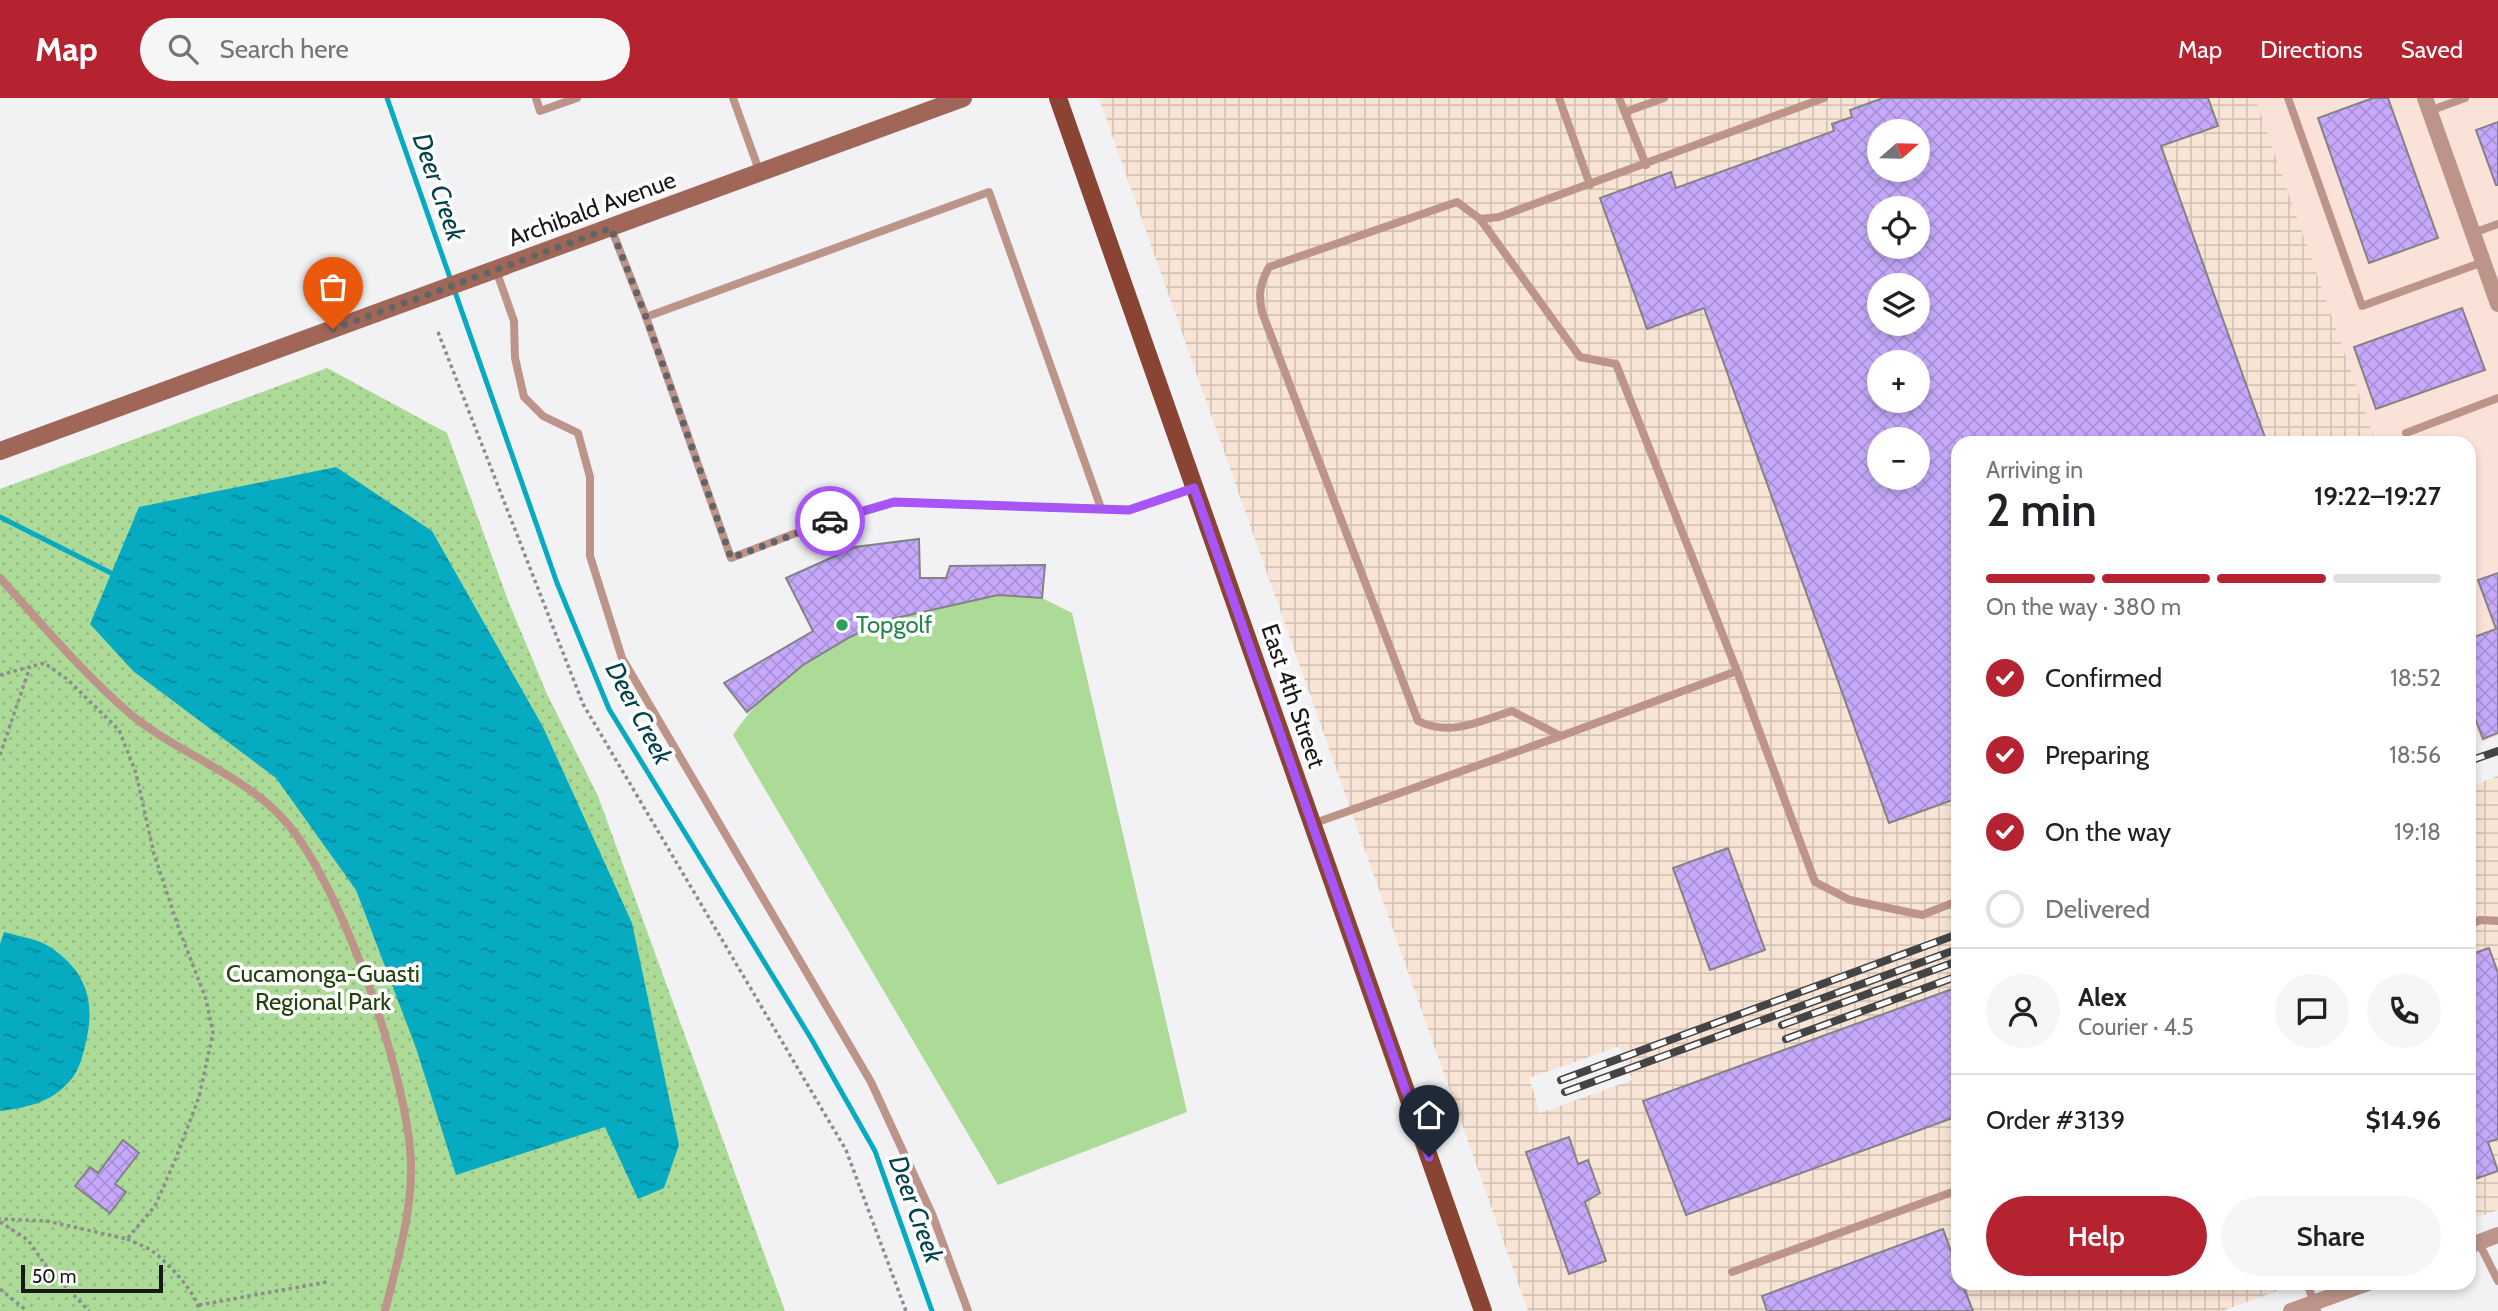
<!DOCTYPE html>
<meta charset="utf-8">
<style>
:root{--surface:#fff;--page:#f6f6f6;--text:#202124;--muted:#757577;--line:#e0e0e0;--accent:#b52331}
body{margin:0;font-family:Cabin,sans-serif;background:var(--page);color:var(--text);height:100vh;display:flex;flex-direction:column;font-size:26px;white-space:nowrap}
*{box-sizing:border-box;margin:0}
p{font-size:23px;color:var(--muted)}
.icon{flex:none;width:38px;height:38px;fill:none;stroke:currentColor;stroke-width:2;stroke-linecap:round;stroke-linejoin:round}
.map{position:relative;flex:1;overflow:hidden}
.details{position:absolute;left:1951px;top:338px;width:525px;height:854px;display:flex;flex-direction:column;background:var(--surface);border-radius:21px;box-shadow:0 4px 10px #0003}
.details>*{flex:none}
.needle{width:46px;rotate:70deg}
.buttons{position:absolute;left:1867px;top:21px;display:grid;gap:14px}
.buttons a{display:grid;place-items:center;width:63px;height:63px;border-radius:50%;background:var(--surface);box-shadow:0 4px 10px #0003;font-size:35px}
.scale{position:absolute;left:21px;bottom:18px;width:142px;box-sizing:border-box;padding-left:7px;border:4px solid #181819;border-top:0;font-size:19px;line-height:24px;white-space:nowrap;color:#181819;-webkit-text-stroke:5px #fff;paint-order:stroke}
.pin{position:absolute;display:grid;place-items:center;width:60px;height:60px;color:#fff;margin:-72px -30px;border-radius:50% 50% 50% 0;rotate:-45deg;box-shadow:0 0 7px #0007}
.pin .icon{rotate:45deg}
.courier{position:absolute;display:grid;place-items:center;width:70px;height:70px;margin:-35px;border:5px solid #a855f7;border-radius:50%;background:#fff;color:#222;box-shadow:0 2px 9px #0007}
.head em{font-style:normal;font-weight:600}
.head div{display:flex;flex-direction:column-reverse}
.head{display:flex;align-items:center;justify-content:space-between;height:119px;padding:0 35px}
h1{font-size:46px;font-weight:600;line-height:52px}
.bar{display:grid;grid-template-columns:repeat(4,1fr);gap:10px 7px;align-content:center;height:84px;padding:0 35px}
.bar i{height:9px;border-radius:5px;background:var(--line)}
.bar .active{background:var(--accent)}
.bar p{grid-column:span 4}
.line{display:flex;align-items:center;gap:18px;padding:0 35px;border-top:2px solid var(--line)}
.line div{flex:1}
.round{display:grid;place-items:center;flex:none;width:74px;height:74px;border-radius:37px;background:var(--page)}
ol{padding:0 35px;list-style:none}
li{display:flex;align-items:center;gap:21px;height:77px}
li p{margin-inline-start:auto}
li .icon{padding:7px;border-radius:50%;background:var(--accent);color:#fff;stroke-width:4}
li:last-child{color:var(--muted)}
li i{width:38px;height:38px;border:4px solid var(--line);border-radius:50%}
.primary-button{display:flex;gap:14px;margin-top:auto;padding:14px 35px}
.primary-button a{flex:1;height:80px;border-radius:42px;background:var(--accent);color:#fff;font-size:28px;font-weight:600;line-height:80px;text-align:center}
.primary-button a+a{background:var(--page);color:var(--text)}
header{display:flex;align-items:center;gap:42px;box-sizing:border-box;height:98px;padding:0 35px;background:var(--accent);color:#fff}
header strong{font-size:33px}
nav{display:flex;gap:38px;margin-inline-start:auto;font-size:24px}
.search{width:490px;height:63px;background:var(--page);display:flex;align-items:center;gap:18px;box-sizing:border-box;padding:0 24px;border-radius:38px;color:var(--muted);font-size:26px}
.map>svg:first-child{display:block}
</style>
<header>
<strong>Map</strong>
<div class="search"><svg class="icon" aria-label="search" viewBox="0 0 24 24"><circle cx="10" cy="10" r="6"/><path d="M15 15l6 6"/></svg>Search here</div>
<nav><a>Map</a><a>Directions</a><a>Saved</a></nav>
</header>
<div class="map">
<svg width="2498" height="1213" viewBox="0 0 2498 1213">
<defs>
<pattern id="industrial-grid" width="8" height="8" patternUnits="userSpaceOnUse" patternTransform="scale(1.75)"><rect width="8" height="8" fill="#f8e4d5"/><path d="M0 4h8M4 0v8" fill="none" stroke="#d4c3b6"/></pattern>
<pattern id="park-dots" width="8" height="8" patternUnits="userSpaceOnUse" patternTransform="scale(1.75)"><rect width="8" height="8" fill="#acdb97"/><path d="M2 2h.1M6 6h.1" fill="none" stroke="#93bb82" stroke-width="1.8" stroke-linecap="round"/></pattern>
<pattern id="water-ripples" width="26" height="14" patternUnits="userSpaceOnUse" patternTransform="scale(1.75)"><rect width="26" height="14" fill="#06aac1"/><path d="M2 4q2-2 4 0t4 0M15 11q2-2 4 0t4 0" fill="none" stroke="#06899c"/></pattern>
<pattern id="building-cross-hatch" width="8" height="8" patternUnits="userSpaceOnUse" patternTransform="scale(1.75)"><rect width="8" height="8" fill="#c6a9fa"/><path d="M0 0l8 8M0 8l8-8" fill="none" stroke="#a991d6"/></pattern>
</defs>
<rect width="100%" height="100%" fill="#f2f2f4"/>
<path fill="#fbe2d9" d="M2254 0H2498V638L2481 644 2469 612V345H2374Z"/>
<g fill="url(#industrial-grid)" fill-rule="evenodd">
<path d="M1099 0H2255L2376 345H1958V1185H2299L2222 1213H1528ZM1880 33H1918V72H1880ZM1880 110H1918V149H1880ZM1880 187H1918V226H1880ZM1880 264H1918V303H1880ZM1880 341H1918V380H1880ZM1620 948 1632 982 1540 1015 1529 980Z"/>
<path d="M2498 678V1112L2469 1122V689Z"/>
</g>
<path fill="#acdb97" d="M998 497 1042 500 1072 515 1187 1014 998 1087 733 637C766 586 830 542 887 522 923 510 962 504 998 497Z"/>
<path fill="url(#park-dots)" d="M327 270 447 335 509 505 547 596 598 698 785 1213H0V391Z"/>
<g fill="url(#water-ripples)">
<path d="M336 369 432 433 543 629 632 825 679 1047 664 1090 638 1101 605 1029 456 1077 416 950 356 792 276 680 133 573 90 526 139 409Z"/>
<path d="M4 834C18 838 38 841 50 849 90 876 96 908 84 952 81 964 77 976 68 985 50 1005 25 1010 0 1013V846Z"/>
</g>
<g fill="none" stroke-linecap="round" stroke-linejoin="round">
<g stroke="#06aac1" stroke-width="5">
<path d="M387 0 557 485 609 611 812 942 875 1053 932 1213"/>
<path d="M0 419 111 475"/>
</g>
</g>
<g fill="url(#building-cross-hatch)" stroke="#838284" stroke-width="2" fill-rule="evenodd">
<path d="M1883 0H2208L2218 28 2161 48 2267 345H1958V700L1889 725 1704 210 1647 231 1600 100 1671 74 1676 90 1834 33 1832 26 1852 19 1850 12ZM1880 33H1918V72H1880ZM1880 110H1918V149H1880ZM1880 187H1918V226H1880ZM1880 264H1918V303H1880ZM1880 341H1918V380H1880Z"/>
<path d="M2373 0H2388L2438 140 2369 165 2318 20Z"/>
<path d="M2498 24V87H2496L2476 32Z"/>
<path d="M2462 210 2485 272 2376 311 2354 249Z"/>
<path d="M919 441 920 480H946L950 468 1045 467 1042 500 998 497 887 522 850 539 803 567 747 614 724 585 813 533 786 480 855 449Z"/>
<path d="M2498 475V635L2483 641 2469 604V541L2496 531 2478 482Z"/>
<path d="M1728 750 1765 852 1710 872 1673 770Z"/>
<path d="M2489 850 2498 875V1041L2488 1044 2498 1073 2469 1083V857Z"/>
<path d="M1958 889V1018L1686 1117 1643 1003Z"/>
<path d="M1569 1039 1578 1066 1588 1062 1600 1095 1585 1104 1606 1163 1569 1176 1526 1054Z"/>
<path d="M123 1042 139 1055 115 1086 126 1094 110 1115 75 1088 90 1069 98 1075Z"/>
<path d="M1943 1131 1958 1173V1185H1962L1973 1213H1767L1762 1198Z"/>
</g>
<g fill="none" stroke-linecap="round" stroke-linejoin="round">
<g stroke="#8d8d8e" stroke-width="3.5" stroke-dasharray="3.5 3.5" stroke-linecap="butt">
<path d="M438 234 583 606 846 1052 906 1213"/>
<path d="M0 577 44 565 67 581 119 632 136 675 154 756 179 831 206 901 213 935 199 999 176 1060 155 1108 127 1141 47 1123 0 1121"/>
<path d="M0 657 30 569"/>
<path d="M0 1124 28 1142 46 1168 89 1213"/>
<path d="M127 1141C135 1145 145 1148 152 1153 165 1162 199 1197 199 1213"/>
<path d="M0 1191 27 1213"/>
<path d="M199 1207 327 1184"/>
</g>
<g stroke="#bd9489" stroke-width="8">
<path d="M536 0 540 13 577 0"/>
<path d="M733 0 760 75"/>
<path d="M1559 0 1590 87"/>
<path d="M1619 0 1646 67"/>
<path d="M2288 0 2362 208 2483 164"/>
<path d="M2429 13 2465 0"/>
<path d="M1625 14 1664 0"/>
<path d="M1480 121 1580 259 1616 266 1737 573 1561 638 1512 613C1480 623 1451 639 1418 623L1262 214C1258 195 1260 186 1269 169L1457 104 1480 121 1499 119 1824 0"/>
<path d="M611 130 646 219 731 460 822 425 894 404 1129 412 1194 390"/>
<path d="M2473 135 2498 126"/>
<path d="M496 172 514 223 515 260 524 299 543 318 578 335 590 379V458L622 560 871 984 932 1116 968 1213"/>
<path d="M646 219 989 94 1101 410"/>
<path d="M2406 335 2498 300"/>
<path d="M0 480C41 525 82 574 128 614 176 655 242 675 285 723 341 785 412 988 411 1072 411 1119 396 1168 385 1213"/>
<path d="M1737 573 1815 784 1850 802 1922 817 1958 803"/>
<path d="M1312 726 1561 638"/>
<path d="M2469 827 2480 822 2498 823"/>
<path d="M2479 1145 2498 1183"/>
<path d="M1732 1174 1958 1092"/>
<path d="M2307 1185 2317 1213"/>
</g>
<g stroke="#bd9489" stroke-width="16">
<path d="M2425 0 2498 206"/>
<path d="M2469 1148 2498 1137"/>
<path d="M2291 1213 2368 1185"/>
</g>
<path stroke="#a06657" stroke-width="18" d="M0 353 963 0"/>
<path stroke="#8a4433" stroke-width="18" d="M1058 0 1483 1213"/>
<g stroke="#444445" stroke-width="8">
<g id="rail">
<path d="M2469 663 2498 653"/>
<path d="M1782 927 1958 863"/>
<path d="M1786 941 1958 878"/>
<path d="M1561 982 1958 836"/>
<path d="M1565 994 1958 851"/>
</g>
</g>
<use href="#rail" stroke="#fff" stroke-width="5" stroke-dasharray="16" stroke-linecap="butt"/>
</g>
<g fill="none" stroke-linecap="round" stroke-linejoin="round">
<path stroke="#646466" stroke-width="7" stroke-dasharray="0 12.6" d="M333 231 611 130 646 219 731 460 830 423"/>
<path stroke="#a855f7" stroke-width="9" d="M830 423 894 404 1129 412 1194 390 1429 1059"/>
</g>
<circle fill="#2e9e5b" stroke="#fff" stroke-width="2.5" cx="842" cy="527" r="7"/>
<g text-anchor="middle" stroke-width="7" stroke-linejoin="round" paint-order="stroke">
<g font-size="24" fill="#181819" stroke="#fff">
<text transform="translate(592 111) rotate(-20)" y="8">Archibald Avenue</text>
<text transform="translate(1293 598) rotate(71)" y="8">East 4th Street</text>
</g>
<g font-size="24" fill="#27864d" stroke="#fff" text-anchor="start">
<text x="856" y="535">Topgolf</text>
</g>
<g font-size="24" fill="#21420d" stroke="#fff">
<text x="323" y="884">Cucamonga-Guasti<tspan x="323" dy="28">Regional Park</tspan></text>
</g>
<g font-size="26" font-style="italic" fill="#03424b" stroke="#fff">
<text transform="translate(439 89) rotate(71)" y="9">Deer Creek</text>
<text transform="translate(639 615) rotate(62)" y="9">Deer Creek</text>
<text transform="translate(916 1111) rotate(70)" y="9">Deer Creek</text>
</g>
</g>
</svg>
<div class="buttons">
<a><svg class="needle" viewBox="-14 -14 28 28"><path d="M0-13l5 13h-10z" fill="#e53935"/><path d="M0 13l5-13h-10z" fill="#757577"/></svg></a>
<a><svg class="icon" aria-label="locate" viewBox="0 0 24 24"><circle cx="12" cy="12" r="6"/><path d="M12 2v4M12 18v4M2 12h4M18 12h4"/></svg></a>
<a><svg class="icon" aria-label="layers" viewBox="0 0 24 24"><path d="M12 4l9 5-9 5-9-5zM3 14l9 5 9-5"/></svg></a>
<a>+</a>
<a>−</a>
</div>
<div class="scale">50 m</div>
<div class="pin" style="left:333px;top:231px;background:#ea580c"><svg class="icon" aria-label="bag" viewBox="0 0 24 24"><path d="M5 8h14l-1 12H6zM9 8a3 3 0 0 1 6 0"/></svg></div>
<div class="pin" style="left:1429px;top:1059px;background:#1f2937"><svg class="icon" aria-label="home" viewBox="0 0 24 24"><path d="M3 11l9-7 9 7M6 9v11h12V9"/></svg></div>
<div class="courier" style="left:830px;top:423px"><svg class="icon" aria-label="car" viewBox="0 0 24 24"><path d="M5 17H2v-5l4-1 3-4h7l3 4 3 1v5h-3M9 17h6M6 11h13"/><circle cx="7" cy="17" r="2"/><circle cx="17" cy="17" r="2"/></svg></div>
<section class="details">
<div class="head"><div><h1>2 min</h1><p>Arriving in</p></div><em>19:22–19:27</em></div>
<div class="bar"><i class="active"></i><i class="active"></i><i class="active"></i><i></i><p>On the way · 380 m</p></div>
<ol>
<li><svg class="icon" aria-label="check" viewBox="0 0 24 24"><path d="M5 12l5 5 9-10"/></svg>Confirmed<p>18:52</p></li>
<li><svg class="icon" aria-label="check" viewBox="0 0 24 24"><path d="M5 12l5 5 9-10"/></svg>Preparing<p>18:56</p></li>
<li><svg class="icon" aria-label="check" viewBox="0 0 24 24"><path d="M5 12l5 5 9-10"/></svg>On the way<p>19:18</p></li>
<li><i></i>Delivered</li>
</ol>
<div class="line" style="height:126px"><a class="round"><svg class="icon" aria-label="person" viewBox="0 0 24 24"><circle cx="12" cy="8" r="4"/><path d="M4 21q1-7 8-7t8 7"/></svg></a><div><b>Alex</b><p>Courier · 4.5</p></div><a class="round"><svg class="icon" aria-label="chat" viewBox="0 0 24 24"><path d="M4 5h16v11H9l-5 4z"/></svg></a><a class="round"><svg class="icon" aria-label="phone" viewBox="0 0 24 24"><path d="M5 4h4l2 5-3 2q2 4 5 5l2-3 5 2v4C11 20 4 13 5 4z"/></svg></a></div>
<div class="line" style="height:91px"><div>Order #3139</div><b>$14.96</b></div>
<div class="primary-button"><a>Help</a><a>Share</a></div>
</section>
</div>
